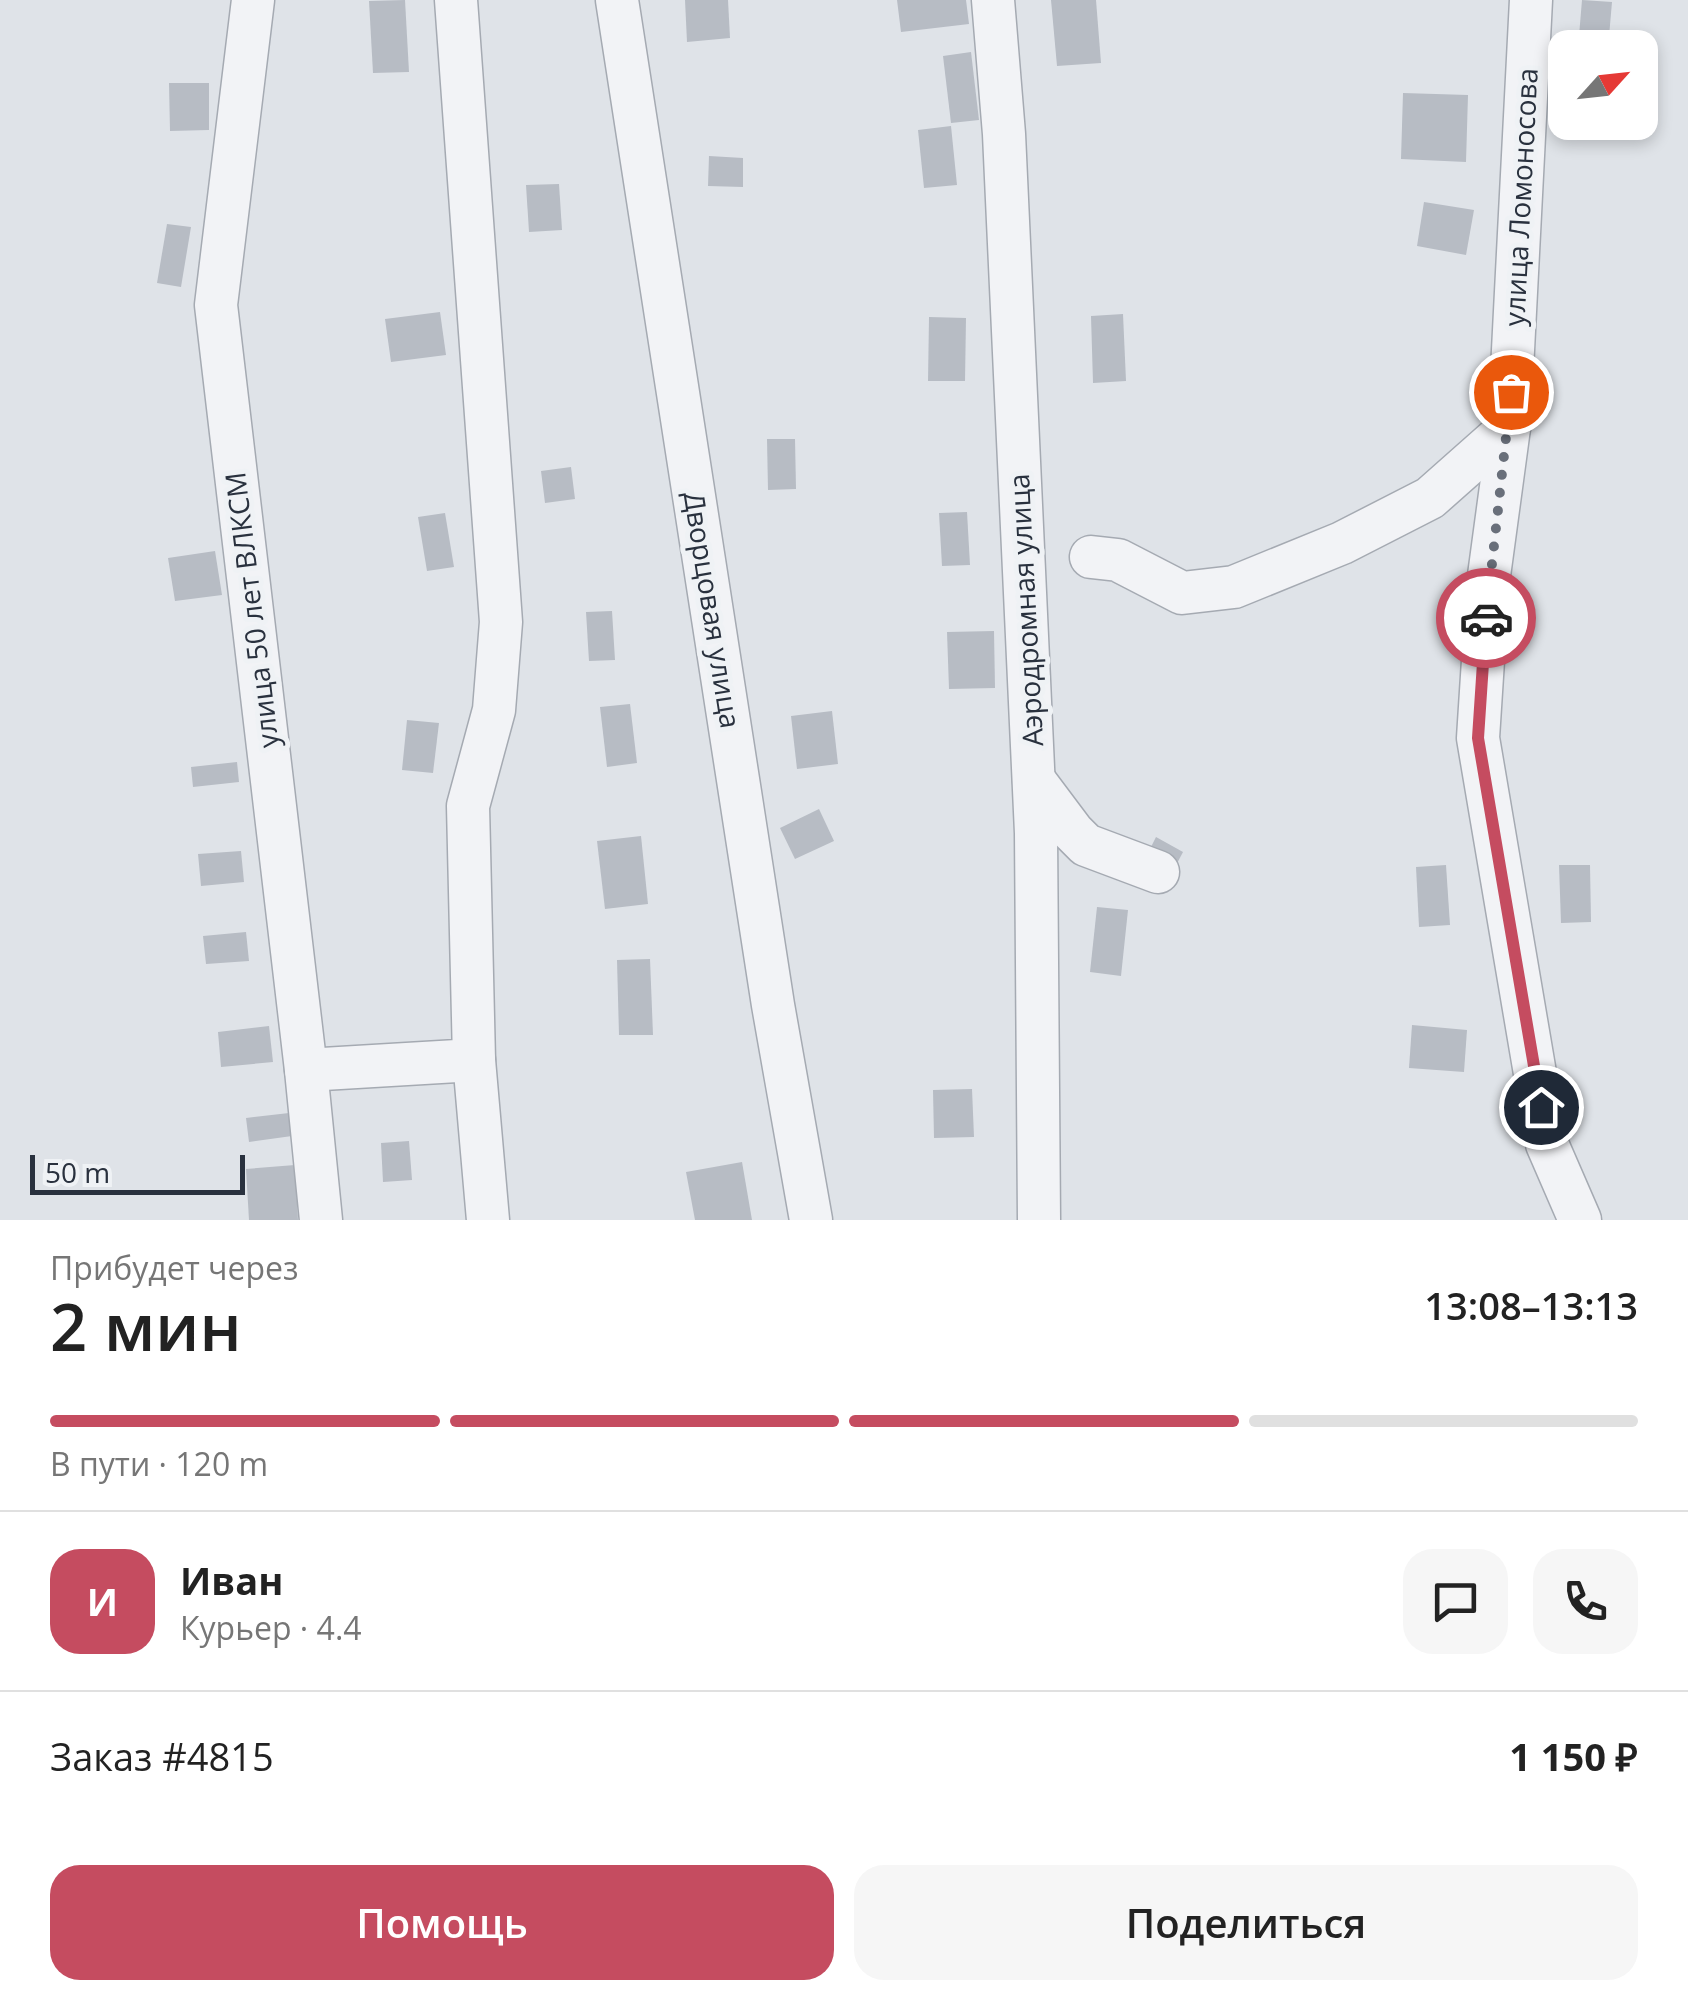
<!DOCTYPE html>
<html lang="ru">
<meta charset="utf-8">
<style>
:root{--surface:#fff;--page:#f6f6f6;--text:#222;--muted:#767676;--line:#e0e0e0;--accent:#c54c60}
body{margin:0;font-family:"Open Sans",sans-serif;background:var(--page);color:var(--text);height:100vh;display:flex;flex-direction:column;font-size:38px;white-space:nowrap}
*{box-sizing:border-box;margin:0}
p{font-size:32px;color:var(--muted)}
.icon{flex:none;width:55px;height:55px;fill:none;stroke:currentColor;stroke-width:2;stroke-linecap:round;stroke-linejoin:round}
.map{position:relative;height:1220px;overflow:hidden}
.details{display:flex;flex-direction:column;background:var(--surface);flex:1}
.details>*{flex:none}
.needle{width:65px;rotate:63deg}
.fabs{position:absolute;left:1548px;top:30px;display:grid;gap:20px}
.fabs a{display:grid;place-items:center;width:110px;height:110px;border-radius:20px;background:var(--surface);box-shadow:0 5px 15px #0003;font-size:50px}
.scale{position:absolute;left:30px;bottom:25px;width:215px;box-sizing:border-box;padding-left:10px;border:5px solid #29313e;border-top:0;font-size:28px;line-height:35px;white-space:nowrap;color:#29313e;-webkit-text-stroke:8px #eff2f5;paint-order:stroke}
.pin{position:absolute;display:grid;place-items:center;width:85px;height:85px;color:#fff;margin:-42px;border:5px solid #fff;border-radius:50%;box-shadow:0 2px 10px #0007}
.courier{position:absolute;display:grid;place-items:center;width:100px;height:100px;margin:-50px;border:8px solid #c54c60;border-radius:50%;background:#fff;color:#222;box-shadow:0 2px 12px #0007}
.head em{font-style:normal;font-weight:600}
.head div{display:flex;flex-direction:column-reverse}
.head{display:flex;align-items:center;justify-content:space-between;height:170px;padding:0 50px}
h1{font-size:65px;font-weight:600;line-height:75px}
.bar{display:grid;grid-template-columns:repeat(4,1fr);gap:15px 10px;align-content:center;height:120px;padding:0 50px}
.bar i{height:12px;border-radius:8px;background:var(--line)}
.bar .selected{background:var(--accent)}
.bar p{grid-column:span 4}
.line{display:flex;align-items:center;gap:25px;padding:0 50px;border-top:2px solid var(--line)}
.line div{flex:1}
.round{display:grid;place-items:center;flex:none;width:105px;height:105px;border-radius:30px;background:var(--page)}
.cta{display:flex;gap:20px;margin-top:auto;padding:20px 50px}
.cta a{flex:1;height:115px;border-radius:30px;background:var(--accent);color:#fff;font-size:40px;font-weight:600;line-height:115px;text-align:center}
.cta a+a{background:var(--page);color:var(--text)}
.map>svg:first-child{display:block}
</style>
<div class="map">
<svg width="1688" height="1220" viewBox="0 0 1688 1220">
<rect width="100%" height="100%" fill="#dfe3e8"/>
<g fill="#b7bcc4">
<path d="M405 0 409 72 373 73 369 1Z"/>
<path d="M685 0H728L730 38 687 42Z"/>
<path d="M897 0H966L969 24 901 32Z"/>
<path d="M1051 0H1096L1101 63 1057 66Z"/>
<path d="M1582 0 1612 2 1608 48H1578Z"/>
<path d="M971 52 979 120 951 123 943 56Z"/>
<path d="M169 83H209V130L170 131Z"/>
<path d="M1403 93 1468 95 1466 162 1401 159Z"/>
<path d="M951 126 957 185 924 188 918 130Z"/>
<path d="M709 156 743 158V187L708 186Z"/>
<path d="M559 184 562 230 529 232 526 185Z"/>
<path d="M1424 202 1474 210 1466 255 1417 246Z"/>
<path d="M167 224 191 227 181 287 157 283Z"/>
<path d="M440 312 446 355 391 362 385 319Z"/>
<path d="M1123 314 1126 381 1093 383 1091 316Z"/>
<path d="M929 317 966 318 965 381H928Z"/>
<path d="M767 439H795L796 489 768 490Z"/>
<path d="M571 467 575 499 545 503 541 471Z"/>
<path d="M967 512 970 565 942 566 939 513Z"/>
<path d="M445 513 454 567 427 571 418 517Z"/>
<path d="M215 551 222 595 175 601 168 558Z"/>
<path d="M612 611 615 660 589 661 586 612Z"/>
<path d="M994 631 995 688 949 689 947 632Z"/>
<path d="M630 704 637 763 607 767 600 707Z"/>
<path d="M832 711 838 764 797 769 791 716Z"/>
<path d="M407 720 439 723 433 773 402 770Z"/>
<path d="M237 762 239 782 193 787 191 767Z"/>
<path d="M819 809 834 841 795 859 780 828Z"/>
<path d="M641 836 648 904 605 909 597 841Z"/>
<path d="M1156 837 1183 852 1173 871 1146 857Z"/>
<path d="M241 851 244 882 201 886 198 854Z"/>
<path d="M1446 865 1450 925 1419 927 1416 867Z"/>
<path d="M1559 865H1590L1591 922 1561 923Z"/>
<path d="M1097 907 1128 910 1121 976 1090 972Z"/>
<path d="M246 932 249 961 206 964 203 936Z"/>
<path d="M650 959 653 1035H619L617 960Z"/>
<path d="M1412 1025 1467 1030 1464 1072 1409 1068Z"/>
<path d="M269 1026 273 1062 221 1067 218 1032Z"/>
<path d="M972 1089 974 1137 934 1138 933 1090Z"/>
<path d="M289 1113 292 1136 249 1142 246 1118Z"/>
<path d="M409 1141 412 1180 383 1182 381 1143Z"/>
<path d="M742 1162 752 1220H695L686 1172Z"/>
<path d="M295 1165 298 1220H249L246 1169Z"/>
</g>
<g fill="none" stroke-linecap="round" stroke-linejoin="round">
<g stroke="#a5aab2" stroke-width="45">
<g id="minor">
<path d="M253 0 216 305 306 1070 321 1220"/>
<path d="M617 0 773 1005 811 1220"/>
<path d="M993 0 1004 134 1036 833 1039 1220"/>
<path d="M1531 0 1509 428 1488 583 1478 738 1547 1144 1580 1220"/>
<path d="M1091 557 1118 560 1182 593 1234 587 1342 543 1430 498 1509 428"/>
<path d="M1034 780 1073 832 1086 845 1158 872"/>
<path d="M474 1060 488 1220"/>
<path d="M306 1070 474 1060 468 806 494 710 501 622 456 0"/>
</g>
</g>
<use href="#minor" stroke="#f2f3f6" stroke-width="42"/>
</g>
<g fill="none" stroke-linecap="round" stroke-linejoin="round">
<path stroke="#696f7a" stroke-width="10" stroke-dasharray="0 18" d="M1486 618 1511 392"/>
<path stroke="#c54c60" stroke-width="12" d="M1486 618 1478 738 1541 1107"/>
</g>
<g text-anchor="middle" stroke-width="10" stroke-linejoin="round" paint-order="stroke">
<g font-size="28" fill="#29313e" stroke="#eff2f5">
<text transform="translate(1521 197) rotate(-87)" y="10">улица Ломоносова</text>
<text transform="translate(252 610) rotate(-97)" y="10">улица 50 лет ВЛКСМ</text>
<text transform="translate(712 610) rotate(81)" y="10">Дворцовая улица</text>
<text transform="translate(1026 610) rotate(-93)" y="10">Аэродромная улица</text>
</g>
</g>
</svg>
<div class="fabs">
<a><svg class="needle" viewBox="-14 -14 28 28"><path d="M0-13l5 13h-10z" fill="#e53935"/><path d="M0 13l5-13h-10z" fill="#767676"/></svg></a>
</div>
<div class="scale">50 m</div>
<div class="pin" style="left:1511px;top:392px;background:#ea580c"><svg class="icon" aria-label="bag" viewBox="0 0 24 24"><path d="M5 8h14l-1 12H6zM9 8a3 3 0 0 1 6 0"/></svg></div>
<div class="pin" style="left:1541px;top:1107px;background:#1f2937"><svg class="icon" aria-label="home" viewBox="0 0 24 24"><path d="M3 11l9-7 9 7M6 9v11h12V9"/></svg></div>
<div class="courier" style="left:1486px;top:618px"><svg class="icon" aria-label="car" viewBox="0 0 24 24"><path d="M5 17H2v-5l4-1 3-4h7l3 4 3 1v5h-3M9 17h6M6 11h13"/><circle cx="7" cy="17" r="2"/><circle cx="17" cy="17" r="2"/></svg></div>
</div>
<section class="details">
<div class="head"><div><h1>2 мин</h1><p>Прибудет через</p></div><em>13:08–13:13</em></div>
<div class="bar"><i class="selected"></i><i class="selected"></i><i class="selected"></i><i></i><p>В пути · 120 m</p></div>
<div class="line" style="height:180px"><b class="round" style="background:var(--accent);color:#fff">И</b><div><b>Иван</b><p>Курьер · 4.4</p></div><a class="round"><svg class="icon" aria-label="chat" viewBox="0 0 24 24"><path d="M4 5h16v11H9l-5 4z"/></svg></a><a class="round"><svg class="icon" aria-label="phone" viewBox="0 0 24 24"><path d="M5 4h4l2 5-3 2q2 4 5 5l2-3 5 2v4C11 20 4 13 5 4z"/></svg></a></div>
<div class="line" style="height:130px"><div>Заказ #4815</div><b>1 150 ₽</b></div>
<div class="cta"><a>Помощь</a><a>Поделиться</a></div>
</section>
